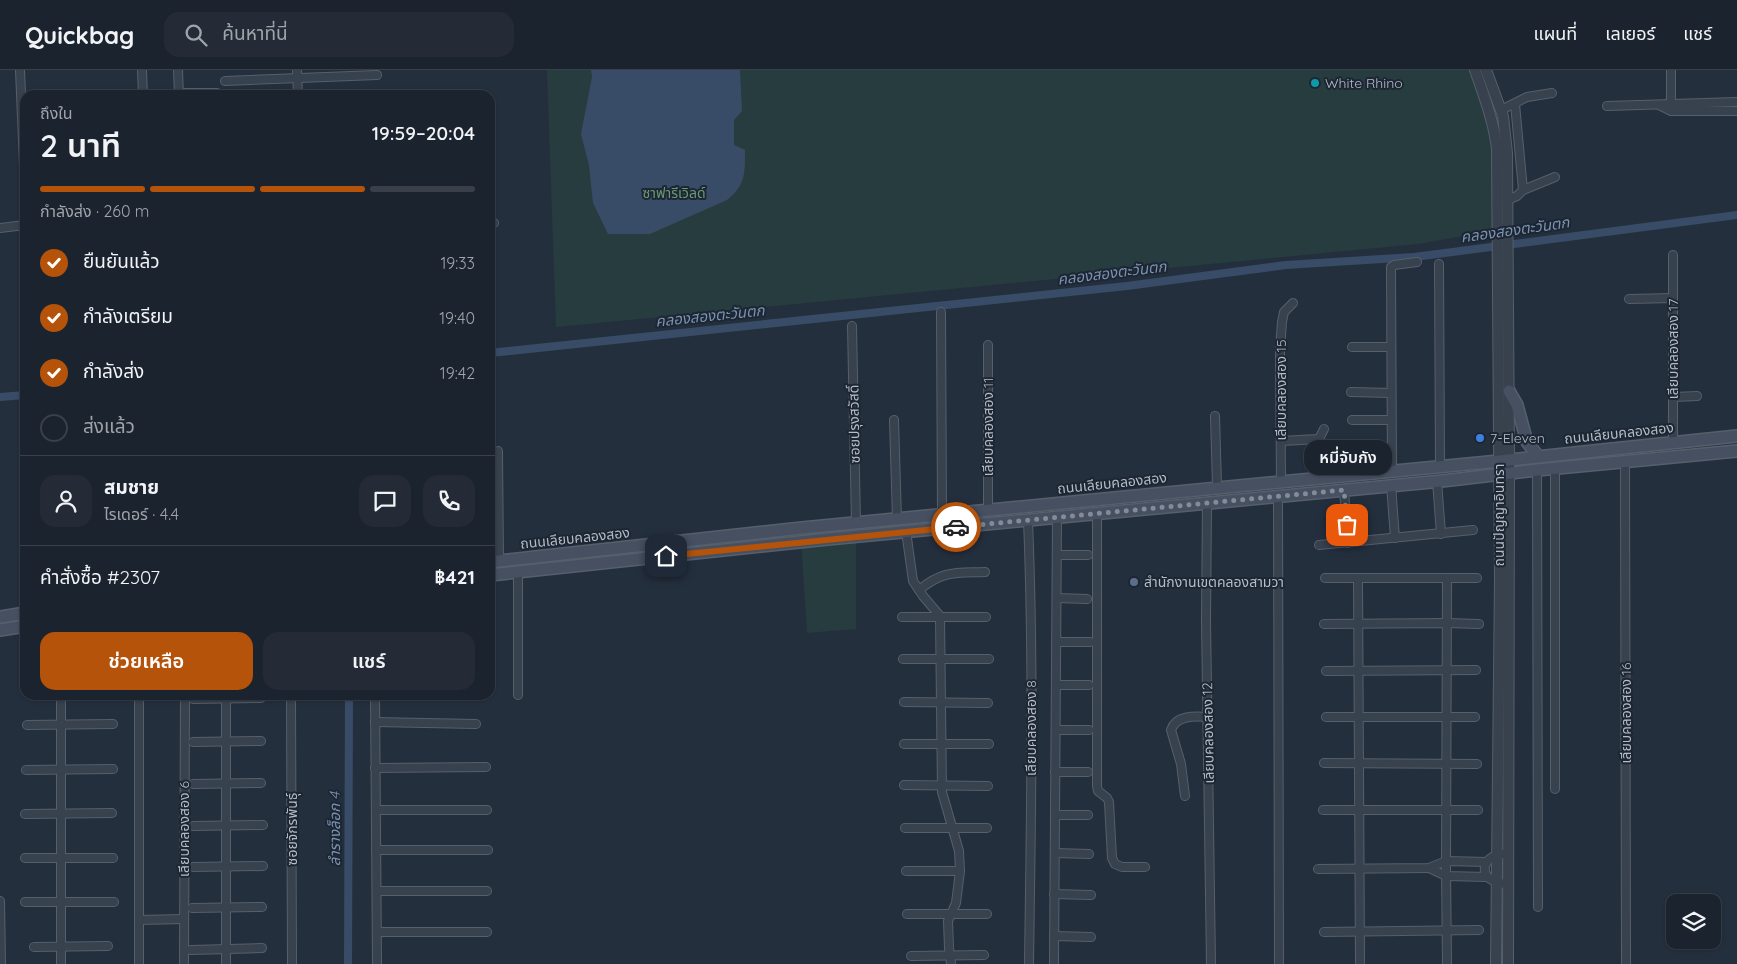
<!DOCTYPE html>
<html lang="th">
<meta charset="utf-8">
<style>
:root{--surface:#1b232e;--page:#242b36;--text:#f1f3f6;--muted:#a0a4aa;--line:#39404a;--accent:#b45309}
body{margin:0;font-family:Quicksand,"Noto Sans Thai",sans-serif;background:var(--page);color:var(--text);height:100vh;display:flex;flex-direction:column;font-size:19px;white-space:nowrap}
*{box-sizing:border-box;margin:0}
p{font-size:16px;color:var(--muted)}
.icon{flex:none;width:28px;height:28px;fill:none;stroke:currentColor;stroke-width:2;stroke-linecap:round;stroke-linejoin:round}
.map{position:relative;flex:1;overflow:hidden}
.sheet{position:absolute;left:20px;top:20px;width:475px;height:610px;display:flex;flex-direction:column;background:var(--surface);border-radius:15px;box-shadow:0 1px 4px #0004,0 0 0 1px var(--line)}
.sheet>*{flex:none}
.controls{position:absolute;left:1666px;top:824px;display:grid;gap:10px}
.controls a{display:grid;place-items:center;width:55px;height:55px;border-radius:10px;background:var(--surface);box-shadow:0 1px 4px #0004,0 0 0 1px var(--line);font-size:25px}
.pin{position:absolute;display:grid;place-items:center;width:42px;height:42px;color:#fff;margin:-21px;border-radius:10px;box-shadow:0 2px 8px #0006}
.courier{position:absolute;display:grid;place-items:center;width:50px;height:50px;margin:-25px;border:4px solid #b45309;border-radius:50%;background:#fff;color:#222;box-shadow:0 1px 6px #0007}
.bubble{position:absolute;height:35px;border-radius:15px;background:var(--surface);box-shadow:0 1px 4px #0004,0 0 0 1px var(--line);font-size:16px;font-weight:600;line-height:35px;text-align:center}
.headline em{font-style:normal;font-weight:600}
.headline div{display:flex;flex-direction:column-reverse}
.headline{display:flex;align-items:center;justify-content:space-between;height:85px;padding:0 20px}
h1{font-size:32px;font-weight:600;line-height:38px}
.bar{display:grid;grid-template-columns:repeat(4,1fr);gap:8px 5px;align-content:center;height:60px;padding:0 20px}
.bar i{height:6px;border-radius:4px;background:var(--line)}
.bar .active{background:var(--accent)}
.bar p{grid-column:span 4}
.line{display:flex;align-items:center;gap:12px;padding:0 20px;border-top:1px solid var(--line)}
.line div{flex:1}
.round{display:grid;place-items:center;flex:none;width:52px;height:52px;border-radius:15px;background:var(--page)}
ol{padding:0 20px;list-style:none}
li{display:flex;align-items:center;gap:15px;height:55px}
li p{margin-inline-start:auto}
li .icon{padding:5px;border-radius:50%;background:var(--accent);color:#fff;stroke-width:4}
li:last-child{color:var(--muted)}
li i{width:28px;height:28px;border:2px solid var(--line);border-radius:50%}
.action{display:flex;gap:10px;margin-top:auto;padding:10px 20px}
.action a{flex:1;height:58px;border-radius:15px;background:var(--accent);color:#fff;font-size:20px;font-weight:600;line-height:58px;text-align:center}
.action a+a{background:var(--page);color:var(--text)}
header{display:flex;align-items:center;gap:30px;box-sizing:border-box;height:70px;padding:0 25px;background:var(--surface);border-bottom:1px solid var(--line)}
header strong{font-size:24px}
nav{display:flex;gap:28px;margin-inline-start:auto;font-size:18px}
.search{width:350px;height:45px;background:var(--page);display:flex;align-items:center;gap:12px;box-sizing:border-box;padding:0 18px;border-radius:15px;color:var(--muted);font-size:19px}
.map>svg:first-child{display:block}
</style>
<header>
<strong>Quickbag</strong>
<div class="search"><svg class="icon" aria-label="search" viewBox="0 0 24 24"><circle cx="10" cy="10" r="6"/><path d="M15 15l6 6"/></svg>ค้นหาที่นี่</div>
<nav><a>แผนที่</a><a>เลเยอร์</a><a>แชร์</a></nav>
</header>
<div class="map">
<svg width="1737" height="894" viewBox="0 0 1737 894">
<rect width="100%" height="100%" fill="#242f3e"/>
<g fill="#263c3f">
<path d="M547 0H1470L1489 57 1494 76 1492 161 1418 174 556 257Z"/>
<path d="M856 466V559L807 563 801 472Z"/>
</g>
<path fill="#394c67" d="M591 0H740L742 41 734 50V75L745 80C745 102 746 115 727 130L650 164H608L593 133 589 95 581 64 592 7Z"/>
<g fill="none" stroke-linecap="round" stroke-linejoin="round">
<g stroke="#394c67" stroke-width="8">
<path d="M490 283 1127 216 1286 195 1414 187 1737 145"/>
<path d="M0 327 25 325"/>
<path d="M348 894 349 625"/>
</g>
<g stroke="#565f6c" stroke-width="10">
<g id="minor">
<path d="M20 0 25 119"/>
<path d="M142 0 143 25"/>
<path d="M178 0 179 25"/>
<path d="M297 0 298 25"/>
<path d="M1671 0V37"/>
<path d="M225 11 377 5"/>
<path d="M179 23H217"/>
<path d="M1515 34 1523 120"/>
<path d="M1659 35 1671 41H1737"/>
<path d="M1607 36 1737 32"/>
<path d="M1501 40 1527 27 1552 23"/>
<path d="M1507 130 1517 126 1523 120 1555 107"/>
<path d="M490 153H494"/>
<path d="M0 158 25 155"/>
<path d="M1673 185V372"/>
<path d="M1439 194 1440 396"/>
<path d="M1629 229 1673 228"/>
<path d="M941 242 942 444"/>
<path d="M852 256 856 453"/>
<path d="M988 275V440"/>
<path d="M1352 277H1391"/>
<path d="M1351 322 1391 323"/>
<path d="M1674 327 1697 326"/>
<path d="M1215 346 1217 417"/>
<path d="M894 350 897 449"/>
<path d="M1352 350H1391"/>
<path d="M1281 371 1319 369 1324 359"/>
<path d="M498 381 499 491"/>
<path d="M1625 392 1626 894"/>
<path d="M1555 398V719"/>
<path d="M1537 400 1538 837"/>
<path d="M1392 401 1391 201V197L1394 195 1417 192"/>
<path d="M1281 411 1280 279 1282 252 1284 242 1293 233"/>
<path d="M1437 411 1441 464"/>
<path d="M1391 415 1395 468"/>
<path d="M1344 420 1348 473"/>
<path d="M1278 426 1279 894"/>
<path d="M1207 433 1206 550 1211 894"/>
<path d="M1097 443V716L1098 721 1107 728 1109 732 1112 788 1115 794 1122 797H1145"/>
<path d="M1028 450C1034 598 1031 746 1029 894"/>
<path d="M906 461 913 511 923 526 940 546 942 722 959 781 960 801 956 833 948 851 949 878 951 894"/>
<path d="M1319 475 1473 460"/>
<path d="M1057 485H1088"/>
<path d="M518 502V625"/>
<path d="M1325 508H1477"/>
<path d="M1358 509 1360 894"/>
<path d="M919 520C943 500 956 503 985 502"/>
<path d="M1057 528 1087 529"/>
<path d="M902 547H986"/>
<path d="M1324 554 1447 553 1479 554"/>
<path d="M1056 572H1090"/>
<path d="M903 589H989"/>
<path d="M24 601 25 600"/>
<path d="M1326 601 1476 600"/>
<path d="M1056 615H1089"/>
<path d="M61 625V894"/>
<path d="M139 625V894"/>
<path d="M291 625 292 894"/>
<path d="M375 625 377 894"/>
<path d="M193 629 261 628"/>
<path d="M904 632 988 633"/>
<path d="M1326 647H1475"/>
<path d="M375 652 476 654"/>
<path d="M27 655 113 654"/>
<path d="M1056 660H1089"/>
<path d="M193 672 261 671"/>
<path d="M904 674H989"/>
<path d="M1324 693 1477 694"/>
<path d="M375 698 486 697"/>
<path d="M26 700 113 699"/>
<path d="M1055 702H1088"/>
<path d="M193 714 261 713"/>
<path d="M904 715 988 716"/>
<path d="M1185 726 1181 694 1171 660C1176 645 1195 646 1208 647"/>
<path d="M376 740H487"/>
<path d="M1323 740H1478"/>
<path d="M25 744 112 743"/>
<path d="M1055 745H1088"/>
<path d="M193 756 263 755"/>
<path d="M905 758H987"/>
<path d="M376 780H488"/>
<path d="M1055 783 1089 784"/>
<path d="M25 788H113"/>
<path d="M193 797 263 796"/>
<path d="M1429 798 1446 806 1487 807"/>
<path d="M1318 799 1429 798 1446 791 1487 792"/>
<path d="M906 801H960"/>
<path d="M1508 814C1474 813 1480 782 1508 784"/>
<path d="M377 821H487"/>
<path d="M1054 824 1091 825"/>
<path d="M0 831 1 894"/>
<path d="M25 832H114"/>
<path d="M192 838 262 837"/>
<path d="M907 844H987"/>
<path d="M139 850 184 849"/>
<path d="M377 862H487"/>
<path d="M1324 862 1479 860"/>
<path d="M1054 866 1091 867"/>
<path d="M34 877 108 876"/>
<path d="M191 880 262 878"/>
<path d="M911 886 984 885"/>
<path d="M184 894 185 625"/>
<path d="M226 894V625"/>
<path d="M1054 894 1057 447"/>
<path d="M1447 894 1446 799 1447 508"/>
</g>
</g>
<g stroke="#565f6c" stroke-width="12">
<g id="tertiary">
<path d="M1475 0C1484 26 1494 52 1497 79L1500 508 1496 894"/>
<path d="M1486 0 1503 46 1507 83 1509 390 1508 894"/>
</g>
</g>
<g stroke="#565f6c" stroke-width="14">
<g id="secondary">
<path d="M1509 321 1517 335 1527 372 1538 386"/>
<path d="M490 492 802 458 1499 391 1737 366"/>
<path d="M490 505 828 469 1442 411 1537 400 1737 381"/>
<path d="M0 547 25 543"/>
<path d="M0 560 25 556"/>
</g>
</g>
<use href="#minor" stroke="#38414e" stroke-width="8"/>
<use href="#tertiary" stroke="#38414e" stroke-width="10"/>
<use href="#secondary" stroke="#465061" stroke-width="11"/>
</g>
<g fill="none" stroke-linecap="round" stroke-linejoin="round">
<path stroke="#828b98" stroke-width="5" stroke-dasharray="0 9" d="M956 457 1344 420 1347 455"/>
<path stroke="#b45309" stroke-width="6" d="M666 486 956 457"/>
</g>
<circle fill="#0f9aa8" stroke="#1d2633" stroke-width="2" cx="1315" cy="13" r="5"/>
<circle fill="#3f7fe0" stroke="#1d2633" stroke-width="2" cx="1480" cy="368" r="5"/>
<circle fill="#5c6f8a" stroke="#1d2633" stroke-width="2" cx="1134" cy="512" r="5"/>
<g text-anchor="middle" stroke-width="4" stroke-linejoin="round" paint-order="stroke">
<g font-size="14" fill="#b4bcc9" stroke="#1d2633" text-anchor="start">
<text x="1325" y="18">White Rhino</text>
<text x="1490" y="373">7-Eleven</text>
<text x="1144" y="517">สำนักงานเขตคลองสามวา</text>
</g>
<g font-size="14" fill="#6b9a76" stroke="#1d2633">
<text x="674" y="128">ซาฟารีเวิลด์</text>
</g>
<g font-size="14" fill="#b4bcc9" stroke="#1d2633">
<text transform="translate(1673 279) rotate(-90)" y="5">เลียบคลองสอง 17</text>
<text transform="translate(1281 320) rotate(-90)" y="5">เลียบคลองสอง 15</text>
<text transform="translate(854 354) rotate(-91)" y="5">ซอยปรุงสวัสดิ์</text>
<text transform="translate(988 357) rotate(-90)" y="5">เลียบคลองสอง 11</text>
<text transform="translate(1619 363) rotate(-6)" y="5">ถนนเลียบคลองสอง</text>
<text transform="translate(1112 413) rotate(-6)" y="5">ถนนเลียบคลองสอง</text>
<text transform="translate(1499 445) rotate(-90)" y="5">ถนนปัญญาอินทรา</text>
<text transform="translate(575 468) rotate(-6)" y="5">ถนนเลียบคลองสอง</text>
<text transform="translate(1626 643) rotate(-90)" y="5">เลียบคลองสอง 16</text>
<text transform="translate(1031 658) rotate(-90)" y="5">เลียบคลองสอง 8</text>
<text transform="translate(1208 663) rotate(-91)" y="5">เลียบคลองสอง 12</text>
<text transform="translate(184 759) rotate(-90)" y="5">เลียบคลองสอง 6</text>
<text transform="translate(292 759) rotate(-90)" y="5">ซอยจักรพันธุ์</text>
</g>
<g font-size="15" font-style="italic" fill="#7c92b1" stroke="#1d2633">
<text transform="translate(1515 160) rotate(-8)" y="5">คลองสองตะวันตก</text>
<text transform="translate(1112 203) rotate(-7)" y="5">คลองสองตะวันตก</text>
<text transform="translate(710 246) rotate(-6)" y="5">คลองสองตะวันตก</text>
<text transform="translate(335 759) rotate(-90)" y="5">ลำรางล็อก 4</text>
</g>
</g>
</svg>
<div class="controls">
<a><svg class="icon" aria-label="layers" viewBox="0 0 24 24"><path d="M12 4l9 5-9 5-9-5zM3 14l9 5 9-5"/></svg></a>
</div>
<div class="pin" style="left:1347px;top:455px;background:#ea580c"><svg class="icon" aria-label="bag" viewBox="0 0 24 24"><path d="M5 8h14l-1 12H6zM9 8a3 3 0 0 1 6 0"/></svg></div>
<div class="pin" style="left:666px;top:486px;background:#1f2937"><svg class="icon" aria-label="home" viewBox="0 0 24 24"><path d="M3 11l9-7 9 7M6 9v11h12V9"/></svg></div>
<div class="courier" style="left:956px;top:457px"><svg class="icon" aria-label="car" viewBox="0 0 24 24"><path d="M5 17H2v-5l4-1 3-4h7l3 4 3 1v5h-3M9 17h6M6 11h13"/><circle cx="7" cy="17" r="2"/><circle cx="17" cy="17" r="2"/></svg></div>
<div class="bubble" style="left:1304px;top:370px;width:88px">หมี่จับกัง</div>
<section class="sheet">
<div class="headline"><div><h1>2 นาที</h1><p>ถึงใน</p></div><em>19:59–20:04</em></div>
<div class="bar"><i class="active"></i><i class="active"></i><i class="active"></i><i></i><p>กำลังส่ง · 260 m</p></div>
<ol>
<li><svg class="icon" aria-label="check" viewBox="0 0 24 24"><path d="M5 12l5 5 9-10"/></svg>ยืนยันแล้ว<p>19:33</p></li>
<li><svg class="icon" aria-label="check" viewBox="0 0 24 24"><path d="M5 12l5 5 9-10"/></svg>กำลังเตรียม<p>19:40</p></li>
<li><svg class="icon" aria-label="check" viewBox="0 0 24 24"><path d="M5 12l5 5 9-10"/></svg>กำลังส่ง<p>19:42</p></li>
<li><i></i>ส่งแล้ว</li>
</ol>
<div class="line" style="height:90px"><a class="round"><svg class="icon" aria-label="person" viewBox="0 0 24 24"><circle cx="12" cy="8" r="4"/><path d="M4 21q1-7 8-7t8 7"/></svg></a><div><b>สมชาย</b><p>ไรเดอร์ · 4.4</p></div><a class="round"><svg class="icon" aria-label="chat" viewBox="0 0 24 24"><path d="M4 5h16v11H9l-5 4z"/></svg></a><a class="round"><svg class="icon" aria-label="phone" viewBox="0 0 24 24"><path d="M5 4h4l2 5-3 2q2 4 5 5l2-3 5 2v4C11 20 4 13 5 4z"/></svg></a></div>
<div class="line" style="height:65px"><div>คำสั่งซื้อ #2307</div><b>฿421</b></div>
<div class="action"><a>ช่วยเหลือ</a><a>แชร์</a></div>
</section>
</div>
